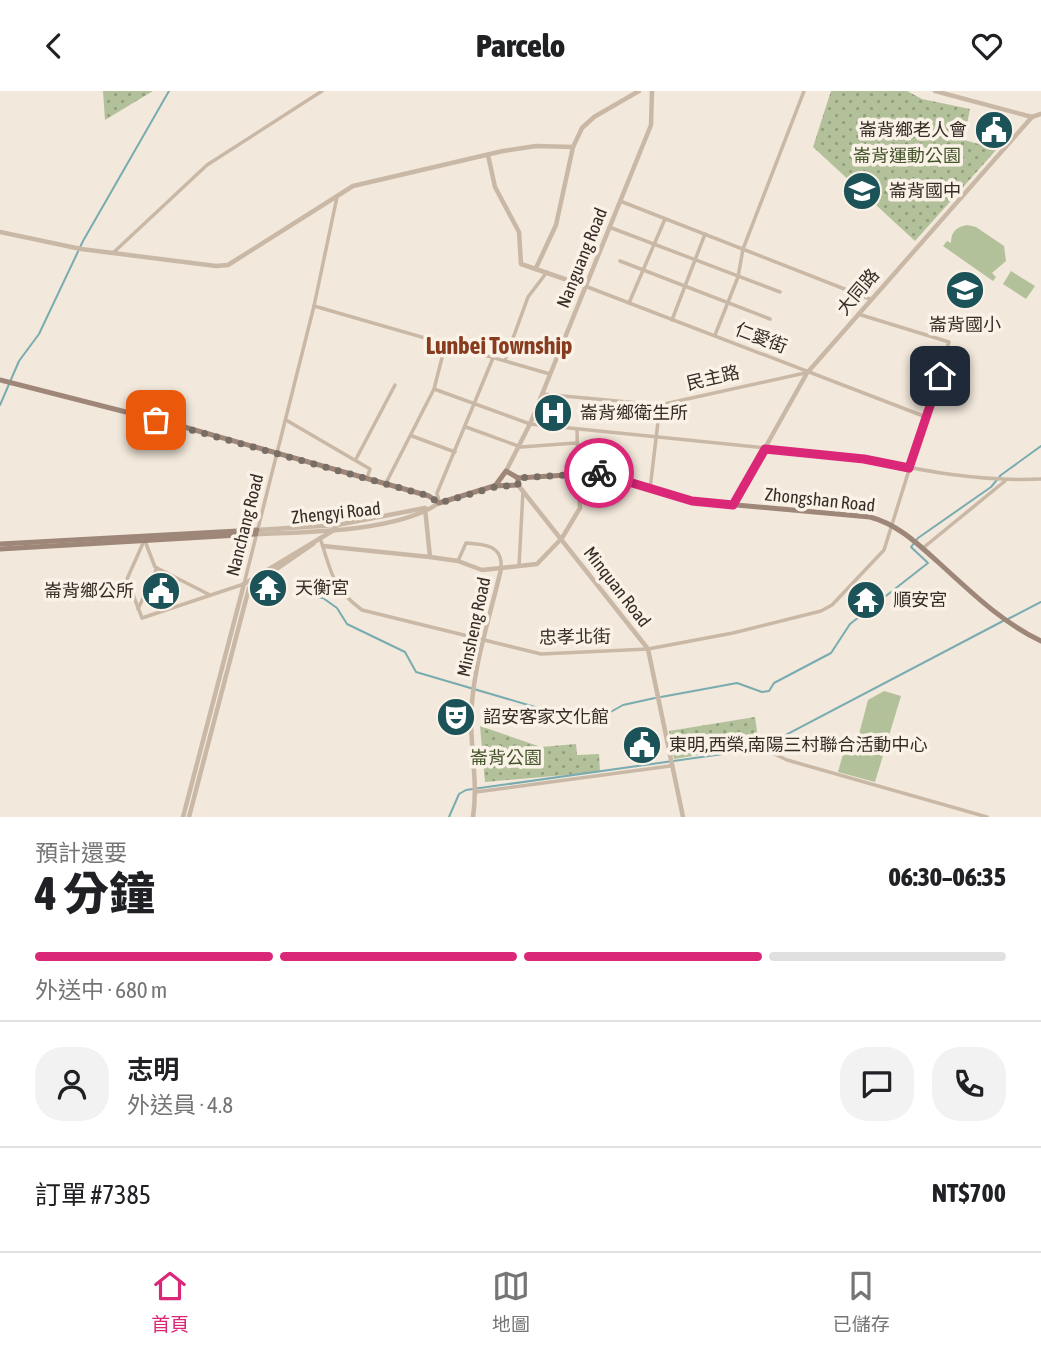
<!DOCTYPE html>
<html lang="zh-TW">
<meta charset="utf-8">
<style>
:root{--surface:#fff;--page:#f2f2f2;--text:#202124;--muted:#757577;--line:#e0e0e0;--accent:#db2777}
body{margin:0;font-family:"Asap Condensed","Noto Sans TC",sans-serif;background:var(--page);color:var(--text);height:100vh;display:flex;flex-direction:column;font-size:26px;white-space:nowrap}
*{box-sizing:border-box;margin:0}
p{font-size:23px;color:var(--muted)}
.icon{flex:none;width:38px;height:38px;fill:none;stroke:currentColor;stroke-width:2;stroke-linecap:round;stroke-linejoin:round}
.map{position:relative;height:726px;overflow:hidden}
.panel{display:flex;flex-direction:column;background:var(--surface);flex:1}
.panel>*{flex:none}
.pin{position:absolute;display:grid;place-items:center;width:60px;height:60px;color:#fff;margin:-30px;border-radius:14px;box-shadow:0 4px 10px #0006}
.courier{position:absolute;display:grid;place-items:center;width:70px;height:70px;margin:-35px;border:5px solid #db2777;border-radius:50%;background:#fff;color:#222;box-shadow:0 2px 9px #0007}
.headline em{font-style:normal;font-weight:800}
.headline div{display:flex;flex-direction:column-reverse}
.headline{display:flex;align-items:center;justify-content:space-between;height:119px;padding:0 35px}
h1{font-size:46px;font-weight:800;line-height:52px}
.bar{display:grid;grid-template-columns:repeat(4,1fr);gap:10px 7px;align-content:center;height:84px;padding:0 35px}
.bar i{height:9px;border-radius:5px;background:var(--line)}
.bar .current{background:var(--accent)}
.bar p{grid-column:span 4}
.line{display:flex;align-items:center;gap:18px;padding:0 35px;border-top:2px solid var(--line)}
.line div{flex:1}
.round{display:grid;place-items:center;flex:none;width:74px;height:74px;border-radius:28px;background:var(--page)}
header{display:flex;justify-content:space-between;align-items:center;height:91px;padding:0 35px;background:var(--surface);font-size:32px;font-weight:800}
.tab-bar{display:flex;justify-content:space-around;align-items:center;height:98px;border-top:2px solid var(--line);background:var(--surface);font-size:19px;color:var(--muted)}
.tab-bar a{display:grid;justify-items:center;gap:4px}
.tab-bar .current{color:var(--accent)}
.map>svg:first-child{display:block}
</style>
<header><svg class="icon" aria-label="back" viewBox="0 0 24 24"><path d="M15 5l-7 7 7 7"/></svg>Parcelo<svg class="icon" aria-label="heart" viewBox="0 0 24 24"><path d="M12 20l-8-8c-3-5 5-10 8-4 3-6 11-1 8 4z"/></svg></header>
<div class="map">
<svg width="1041" height="726" viewBox="0 0 1041 726">
<defs>
<pattern id="park-dots" width="8" height="8" patternUnits="userSpaceOnUse" patternTransform="scale(1.75)"><rect width="8" height="8" fill="#b3c19a"/><path d="M2 2h.1M6 6h.1" fill="none" stroke="#929d7e" stroke-width="1.8" stroke-linecap="round"/></pattern>
</defs>
<rect width="100%" height="100%" fill="#f2e8db"/>
<g fill="#b3c19a">
<path d="M967 134 976 136 1004 155 1006 170 992 182 996 186 993 190 943 155 947 150 951 152C951 141 956 136 967 134Z"/>
<path d="M1011 180 1035 195 1026 208 1003 193Z"/>
<path d="M884 600 901 605 875 691 838 681 848 645 858 647 868 609Z"/>
</g>
<g fill="url(#park-dots)">
<path d="M103 0H153L105 29Z"/>
<path d="M831 0H907L922 8 970 18 964 49 997 58 915 150 813 56Z"/>
<path d="M755 626 759 654 674 668 669 640Z"/>
<path d="M480 635 541 656 576 653 577 664 599 663 600 681 485 691Z"/>
</g>
<g fill="none" stroke-linecap="round" stroke-linejoin="round">
<g stroke="#79acb0" stroke-width="2">
<path d="M0 314 19 270 39 243 83 150 169 0"/>
<path d="M312 505 323 507 337 517 347 533 405 561 416 581 576 628 600 627 623 614 655 607"/>
<path d="M1008 528 1041 511"/>
<path d="M661 606 737 592 762 601 769 600 774 592 831 562 850 533 928 472 911 456 918 447 991 396 1001 384 1041 355"/>
<path d="M449 726 459 703 466 699 759 658 1003 530"/>
</g>
<g stroke="#cab8a6" stroke-width="3.5">
<path d="M620 110 870 208"/>
<path d="M609 136 780 201"/>
<path d="M114 161 207 74 322 0"/>
<path d="M620 170 770 228"/>
<path d="M585 195 926 326"/>
<path d="M629 212 665 128"/>
<path d="M314 215 550 283"/>
<path d="M672 229 705 143"/>
<path d="M715 244 738 186 743 158 804 0"/>
<path d="M505 269 528 206 547 181"/>
<path d="M434 298 530 333 864 367C922 380 982 391 1041 388"/>
<path d="M542 303 660 314 805 282"/>
<path d="M286 329 370 378 367 387"/>
<path d="M466 336 521 356 576 352"/>
<path d="M577 338 578 382"/>
<path d="M412 345 455 361"/>
<path d="M356 368 395 294"/>
<path d="M386 392 434 298 446 251"/>
<path d="M650 398 660 314"/>
<path d="M439 411 437 402 493 267"/>
<path d="M320 447C332 482 331 496 362 519L541 563 648 558 733 542 821 520 832 514 884 459 949 251 858 223"/>
<path d="M144 450 127 488 142 527 244 493 314 215 337 106"/>
<path d="M145 450 155 476 210 504"/>
<path d="M923 457 1005 390"/>
<path d="M458 470 466 452C484 453 503 454 501 477"/>
<path d="M519 475 523 400"/>
<path d="M138 518 157 477"/>
<path d="M766 659 787 669 987 726"/>
<path d="M476 701 670 675"/>
</g>
<g stroke="#cab8a6" stroke-width="4.5">
<path d="M935 0 1032 26 1041 23"/>
<path d="M488 64 495 96 519 141 521 173 585 195"/>
<path d="M0 141 81 158 216 175 228 174 353 95 503 60 536 55 573 56"/>
<path d="M536 177 556 134 573 56 582 37 594 26 639 0"/>
<path d="M506 380 530 333 651 34 652 0"/>
<path d="M518 394 648 558 683 726"/>
<path d="M733 414 807 282 1032 26"/>
<path d="M425 417 430 466 458 470 482 479 537 473 562 447 580 417 578 382"/>
<path d="M257 439 337 434 425 417"/>
<path d="M256 443C307 441 397 441 439 412"/>
<path d="M323 455 430 466"/>
<path d="M183 726 244 493 334 439 337 434"/>
<path d="M189 726 249 497 313 453"/>
<path d="M473 726C478 693 471 661 471 628 472 578 490 526 501 478"/>
</g>
<g stroke="#9e8778" stroke-width="5">
<path d="M0 289 177 334 429 405 439 412 494 395 518 394V387"/>
<path d="M518 387 599 382 692 410 870 426C897 433 917 452 938 471 970 500 1001 531 1041 550"/>
<path d="M495 395 506 380 518 387"/>
<path d="M0 453 257 439"/>
<path d="M0 458 256 443"/>
</g>
</g>
<g fill="none" stroke-linecap="round" stroke-linejoin="round">
<path stroke="#786e66" stroke-width="7" stroke-dasharray="0 12.6" d="M156 329 429 405 439 412 495 396 518 394V387L599 382"/>
<path stroke="#db2777" stroke-width="9" d="M599 382 692 410 733 414 765 358 864 368 909 377 940 285"/>
</g>
<defs>
<g id="civic-disc" transform="scale(2.0125)"><circle r="9.5" fill="#1c5359" stroke="#faf2e7"/><path d="M-.6-6.5H3V-4.5H.6V-3L4-1V1h2V6H-6V1h2V-1L-.6-3ZM-1.2 2.5V6h2.4V2.5Z" fill="#fff"/></g>
<g id="school-disc" transform="scale(2.0125)"><circle r="9.5" fill="#1c5359" stroke="#faf2e7"/><path d="M0-5L7-2L0 1L-7-2ZM-4 1L0 2.5L4 1V4Q0 6-4 4Z" fill="#fff"/></g>
<g id="hospital-disc" transform="scale(2.0125)"><circle r="9.5" fill="#1c5359" stroke="#faf2e7"/><path d="M-5-5h3v3.5h4V-5h3V5h-3V1.5h-4V5h-3Z" fill="#fff"/></g>
<g id="temple-disc" transform="scale(2.0125)"><circle r="9.5" fill="#1c5359" stroke="#faf2e7"/><path d="M0-6L5-2H3V0L6.5 2.5H4V6H1.5V3h-3V6H-4V2.5H-6.5L-3 0V-2H-5Z" fill="#fff"/></g>
<g id="theatre-disc" transform="scale(2.0125)"><circle r="9.5" fill="#1c5359" stroke="#faf2e7"/><path d="M-5-5.5Q0-4 5-5.5V0Q5 5 0 6Q-5 5-5 0ZM-3.3-2.5H-1v1.5H-3.3ZM1-2.5H3.3v1.5H1ZM-2.8 1Q0 5.5 2.8 1Z" fill="#fff"/></g>
</defs>
<g fill-rule="evenodd">
<use href="#civic-disc" x="994" y="39"/>
<use href="#school-disc" x="862" y="100"/>
<use href="#school-disc" x="965" y="199"/>
<use href="#hospital-disc" x="553" y="322"/>
<use href="#temple-disc" x="268" y="497"/>
<use href="#civic-disc" x="161" y="500"/>
<use href="#temple-disc" x="866" y="509"/>
<use href="#theatre-disc" x="456" y="626"/>
<use href="#civic-disc" x="642" y="654"/>
</g>
<g text-anchor="middle" stroke-width="7" stroke-linejoin="round" paint-order="stroke">
<g font-size="18" fill="#362d27" stroke="#faf2e7" text-anchor="start">
<text x="967" y="45" text-anchor="end">崙背鄉老人會</text>
<text x="889" y="106">崙背國中</text>
<text x="965" y="240" text-anchor="middle">崙背國小</text>
<text x="580" y="328">崙背鄉衛生所</text>
<text x="295" y="503">天衡宮</text>
<text x="134" y="506" text-anchor="end">崙背鄉公所</text>
<text x="893" y="515">順安宮</text>
<text x="483" y="632">詔安客家文化館</text>
<text x="669" y="660">東明,西榮,南陽三村聯合活動中心</text>
</g>
<g font-size="18" fill="#44552b" stroke="#faf2e7">
<text x="907" y="71">崙背運動公園</text>
<text x="506" y="673">崙背公園</text>
</g>
<g font-size="18" fill="#362d27" stroke="#faf2e7">
<text transform="translate(582 167) rotate(-68)" y="6">Nanguang Road</text>
<text transform="translate(858 201) rotate(-50)" y="6">大同路</text>
<text transform="translate(761 247) rotate(21)" y="6">仁愛街</text>
<text transform="translate(713 287) rotate(-13)" y="6">民主路</text>
<text transform="translate(820 409) rotate(6)" y="6">Zhongshan Road</text>
<text transform="translate(336 422) rotate(-6)" y="6">Zhengyi Road</text>
<text transform="translate(245 434) rotate(-76)" y="6">Nanchang Road</text>
<text transform="translate(617 496) rotate(52)" y="6">Minquan Road</text>
<text transform="translate(474 536) rotate(-78)" y="6">Minsheng Road</text>
<text transform="translate(575 546) rotate(-1)" y="6">忠孝北街</text>
</g>
<g font-size="24" font-weight="bold" fill="#873b1f" stroke="#faf2e7">
<text x="499" y="263">Lunbei Township</text>
</g>
</g>
</svg>
<div class="pin" style="left:156px;top:329px;background:#ea580c"><svg class="icon" aria-label="bag" viewBox="0 0 24 24"><path d="M5 8h14l-1 12H6zM9 8a3 3 0 0 1 6 0"/></svg></div>
<div class="pin" style="left:940px;top:285px;background:#1f2937"><svg class="icon" aria-label="home" viewBox="0 0 24 24"><path d="M3 11l9-7 9 7M6 9v11h12V9"/></svg></div>
<div class="courier" style="left:599px;top:382px"><svg class="icon" aria-label="bike" viewBox="0 0 24 24"><circle cx="6" cy="16" r="4"/><circle cx="18" cy="16" r="4"/><path d="M6 16l4-8h5l3 8M10 8l3 8H6M13 5h3"/></svg></div>
</div>
<section class="panel">
<div class="headline"><div><h1>4 分鐘</h1><p>預計還要</p></div><em>06:30–06:35</em></div>
<div class="bar"><i class="current"></i><i class="current"></i><i class="current"></i><i></i><p>外送中 · 680 m</p></div>
<div class="line" style="height:126px"><a class="round"><svg class="icon" aria-label="person" viewBox="0 0 24 24"><circle cx="12" cy="8" r="4"/><path d="M4 21q1-7 8-7t8 7"/></svg></a><div><b>志明</b><p>外送員 · 4.8</p></div><a class="round"><svg class="icon" aria-label="chat" viewBox="0 0 24 24"><path d="M4 5h16v11H9l-5 4z"/></svg></a><a class="round"><svg class="icon" aria-label="phone" viewBox="0 0 24 24"><path d="M5 4h4l2 5-3 2q2 4 5 5l2-3 5 2v4C11 20 4 13 5 4z"/></svg></a></div>
<div class="line" style="height:91px"><div>訂單 #7385</div><b>NT$700</b></div>
</section>
<nav class="tab-bar">
<a class="current"><svg class="icon" aria-label="home" viewBox="0 0 24 24"><path d="M3 11l9-7 9 7M6 9v11h12V9"/></svg>首頁</a>
<a><svg class="icon" aria-label="map" viewBox="0 0 24 24"><path d="M3 6l6-2 6 2 6-2v14l-6 2-6-2-6 2zM9 4v14M15 6v14"/></svg>地圖</a>
<a><svg class="icon" aria-label="saved" viewBox="0 0 24 24"><path d="M7 4h10v16l-5-4-5 4z"/></svg>已儲存</a>
</nav>
